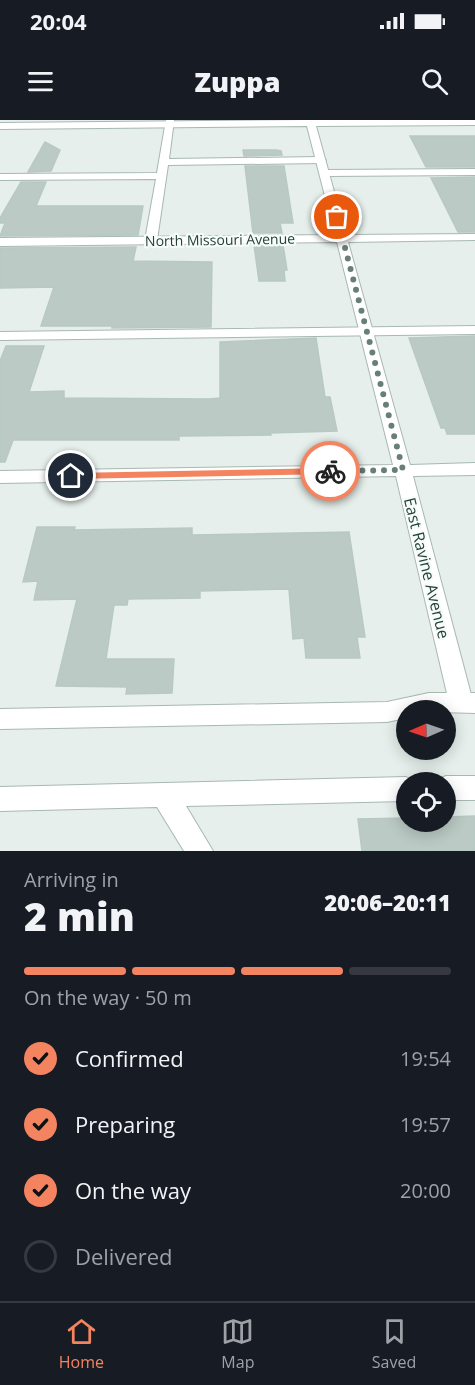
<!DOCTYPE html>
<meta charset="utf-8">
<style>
:root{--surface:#171b24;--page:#242831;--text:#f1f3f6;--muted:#9ea1a6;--line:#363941;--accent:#f4845f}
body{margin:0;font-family:"Open Sans",sans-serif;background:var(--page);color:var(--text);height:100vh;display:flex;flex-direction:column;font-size:22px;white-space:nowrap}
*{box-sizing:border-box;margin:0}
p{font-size:20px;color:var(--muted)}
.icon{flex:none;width:33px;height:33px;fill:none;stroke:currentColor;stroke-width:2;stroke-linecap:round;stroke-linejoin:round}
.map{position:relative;height:731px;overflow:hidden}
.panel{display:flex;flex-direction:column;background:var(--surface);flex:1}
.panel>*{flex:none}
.needle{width:39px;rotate:268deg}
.controls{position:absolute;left:396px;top:580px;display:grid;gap:12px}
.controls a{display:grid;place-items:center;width:60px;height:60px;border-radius:50%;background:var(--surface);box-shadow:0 3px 15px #0003;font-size:30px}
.pin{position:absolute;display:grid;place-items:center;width:51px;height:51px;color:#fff;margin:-26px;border:3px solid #fff;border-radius:50%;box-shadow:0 2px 6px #0007}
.courier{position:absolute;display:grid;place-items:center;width:60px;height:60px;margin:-30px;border:4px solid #f4845f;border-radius:50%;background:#fff;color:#222;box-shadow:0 2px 8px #0007}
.summary em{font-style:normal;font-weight:800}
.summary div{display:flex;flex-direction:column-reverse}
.summary{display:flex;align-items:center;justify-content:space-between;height:102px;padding:0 24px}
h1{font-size:39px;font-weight:800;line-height:45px}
.bar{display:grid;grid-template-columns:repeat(4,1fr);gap:9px 6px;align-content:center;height:72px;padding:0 24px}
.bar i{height:8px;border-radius:4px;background:var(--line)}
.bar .selected{background:var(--accent)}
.bar p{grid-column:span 4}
ol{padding:0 24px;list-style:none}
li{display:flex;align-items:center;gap:18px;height:66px}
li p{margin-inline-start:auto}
li .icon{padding:6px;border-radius:50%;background:var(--accent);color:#111;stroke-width:4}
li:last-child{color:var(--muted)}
li i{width:33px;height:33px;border:3px solid var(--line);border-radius:50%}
.status{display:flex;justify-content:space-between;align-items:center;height:42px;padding:0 30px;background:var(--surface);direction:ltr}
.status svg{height:16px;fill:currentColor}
header{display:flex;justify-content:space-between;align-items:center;height:78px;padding:0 24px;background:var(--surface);font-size:27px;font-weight:800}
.dock{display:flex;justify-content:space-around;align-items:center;height:84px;border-top:2px solid var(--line);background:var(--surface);font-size:16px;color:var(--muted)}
.dock a{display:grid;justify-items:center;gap:3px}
.dock .selected{color:var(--accent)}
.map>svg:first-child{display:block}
</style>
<div class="status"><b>20:04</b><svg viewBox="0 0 49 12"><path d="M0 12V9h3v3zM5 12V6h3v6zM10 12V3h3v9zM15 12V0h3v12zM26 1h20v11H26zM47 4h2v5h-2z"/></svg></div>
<header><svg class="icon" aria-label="menu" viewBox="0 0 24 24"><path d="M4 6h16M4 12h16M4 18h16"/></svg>Zuppa<svg class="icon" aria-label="search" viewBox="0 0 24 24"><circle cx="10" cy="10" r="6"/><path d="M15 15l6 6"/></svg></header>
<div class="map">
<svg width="475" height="731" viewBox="0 0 475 731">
<rect width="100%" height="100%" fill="#e6efeb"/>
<g fill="#bbcac4" stroke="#b8c9c2" stroke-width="1.5">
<path d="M410 16H475V47H426Z"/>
<path d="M45 22 60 30 51 51 28 52Z"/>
<path d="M243 30H276L281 31 282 35 244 36Z"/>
<path d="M245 46H284L293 103H280L282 113H253Z"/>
<path d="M475 57V112H458L431 58Z"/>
<path d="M21 62H46L36 86H143L138 115 0 116 5 103H0V98Z"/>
<path d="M254 125H283L287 150H284L285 161H259Z"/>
<path d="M136 127 133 141 212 142 211 207 112 208V206H41L54 167 0 168V128Z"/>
<path d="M475 216V314H447L445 308H441L409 218Z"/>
<path d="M316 218 325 277H330L337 311 270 313 271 315 179 316V320H13L5 342H0V241L6 226H44L29 272 64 271V278L209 279 220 278V222Z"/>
<path d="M37 407H75L74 410 192 408V415H195L349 412 365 517H357L360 538H306L304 518 293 519 289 469 200 471V478L128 479 127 485H114L106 539H174L172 573 126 574 127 567 56 566 77 479 34 480 38 461 23 462Z"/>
<path d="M475 696V731H362L358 699 406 698V702H446V697Z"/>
</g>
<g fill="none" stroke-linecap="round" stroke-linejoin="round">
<g stroke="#a8b8b2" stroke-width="2">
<g id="service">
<path d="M166 0H174L169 39 321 37 326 40 321 43 168 45 157 120 151 124 145 120 156 59 0 60V54L157 53Z"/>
<path d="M475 49V55L325 56 320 53 325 50Z"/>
<path d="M475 206V214L0 220V212Z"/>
<path d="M429 573H475V593L406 591V598L387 602 0 609V589L387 582Z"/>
<path d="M446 656H475V680H446V663H435L437 660Z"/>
<path d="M406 657 416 663H406V681L186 686 213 731H184L157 687 0 691V667Z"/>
</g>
</g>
<g stroke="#a8b8b2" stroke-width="2">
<path id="minor" d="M306 0H475V5L316 6 346 115 475 114V120L348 122 410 345 475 343V355L413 356 473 582 469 589 461 592 453 589 449 582 396 356 0 363V351L393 345 337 122 0 126V118L335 115 307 6 0 9V3Z"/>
</g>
<use href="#service" fill="#fff" fill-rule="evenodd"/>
<use href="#minor" fill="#fff" fill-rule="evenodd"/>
</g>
<path fill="#f4845f" d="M330 348 334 349V354L71 359 66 356 71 353Z"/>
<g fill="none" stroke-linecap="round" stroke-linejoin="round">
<path stroke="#687f78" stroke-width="6" stroke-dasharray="0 10.8" d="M330 351 403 350 337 97"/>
</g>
<g text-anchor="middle" stroke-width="4.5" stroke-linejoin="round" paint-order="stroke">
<g font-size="14" fill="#24423a" stroke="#f7fbf9">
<text transform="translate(220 120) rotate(-1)" y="5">North Missouri Avenue</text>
</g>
<g font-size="16" fill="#24423a" stroke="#f7fbf9">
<text transform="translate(427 448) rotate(76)" y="6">East Ravine Avenue</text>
</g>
</g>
</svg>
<div class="controls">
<a><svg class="needle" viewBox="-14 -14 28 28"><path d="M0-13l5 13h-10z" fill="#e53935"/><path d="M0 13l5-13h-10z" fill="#9ea1a6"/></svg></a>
<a><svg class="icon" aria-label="locate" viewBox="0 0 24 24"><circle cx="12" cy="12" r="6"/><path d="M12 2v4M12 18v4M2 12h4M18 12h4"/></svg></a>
</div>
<div class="pin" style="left:337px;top:97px;background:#ea580c"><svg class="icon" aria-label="bag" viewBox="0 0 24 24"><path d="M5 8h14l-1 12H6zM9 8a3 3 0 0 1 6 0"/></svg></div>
<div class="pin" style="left:71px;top:356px;background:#1f2937"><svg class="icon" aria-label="home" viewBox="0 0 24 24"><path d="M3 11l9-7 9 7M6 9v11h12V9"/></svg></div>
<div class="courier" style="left:330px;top:351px"><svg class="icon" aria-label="bike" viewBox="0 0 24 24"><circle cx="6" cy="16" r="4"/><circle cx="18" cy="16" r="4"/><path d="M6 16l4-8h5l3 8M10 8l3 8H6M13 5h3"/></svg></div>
</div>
<section class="panel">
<div class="summary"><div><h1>2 min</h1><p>Arriving in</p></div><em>20:06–20:11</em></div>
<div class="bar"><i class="selected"></i><i class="selected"></i><i class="selected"></i><i></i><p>On the way · 50 m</p></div>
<ol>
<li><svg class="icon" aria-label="check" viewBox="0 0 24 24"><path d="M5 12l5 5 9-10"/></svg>Confirmed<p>19:54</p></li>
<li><svg class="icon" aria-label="check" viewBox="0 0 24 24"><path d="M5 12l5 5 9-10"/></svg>Preparing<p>19:57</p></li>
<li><svg class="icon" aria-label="check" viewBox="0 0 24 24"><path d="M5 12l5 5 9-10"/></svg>On the way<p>20:00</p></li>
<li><i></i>Delivered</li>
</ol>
</section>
<nav class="dock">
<a class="selected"><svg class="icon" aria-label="home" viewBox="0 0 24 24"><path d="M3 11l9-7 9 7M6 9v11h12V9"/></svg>Home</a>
<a><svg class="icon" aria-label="map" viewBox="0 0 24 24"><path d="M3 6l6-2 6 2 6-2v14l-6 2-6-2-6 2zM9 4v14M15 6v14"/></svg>Map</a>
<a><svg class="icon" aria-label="saved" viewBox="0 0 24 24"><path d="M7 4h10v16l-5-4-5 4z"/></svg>Saved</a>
</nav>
